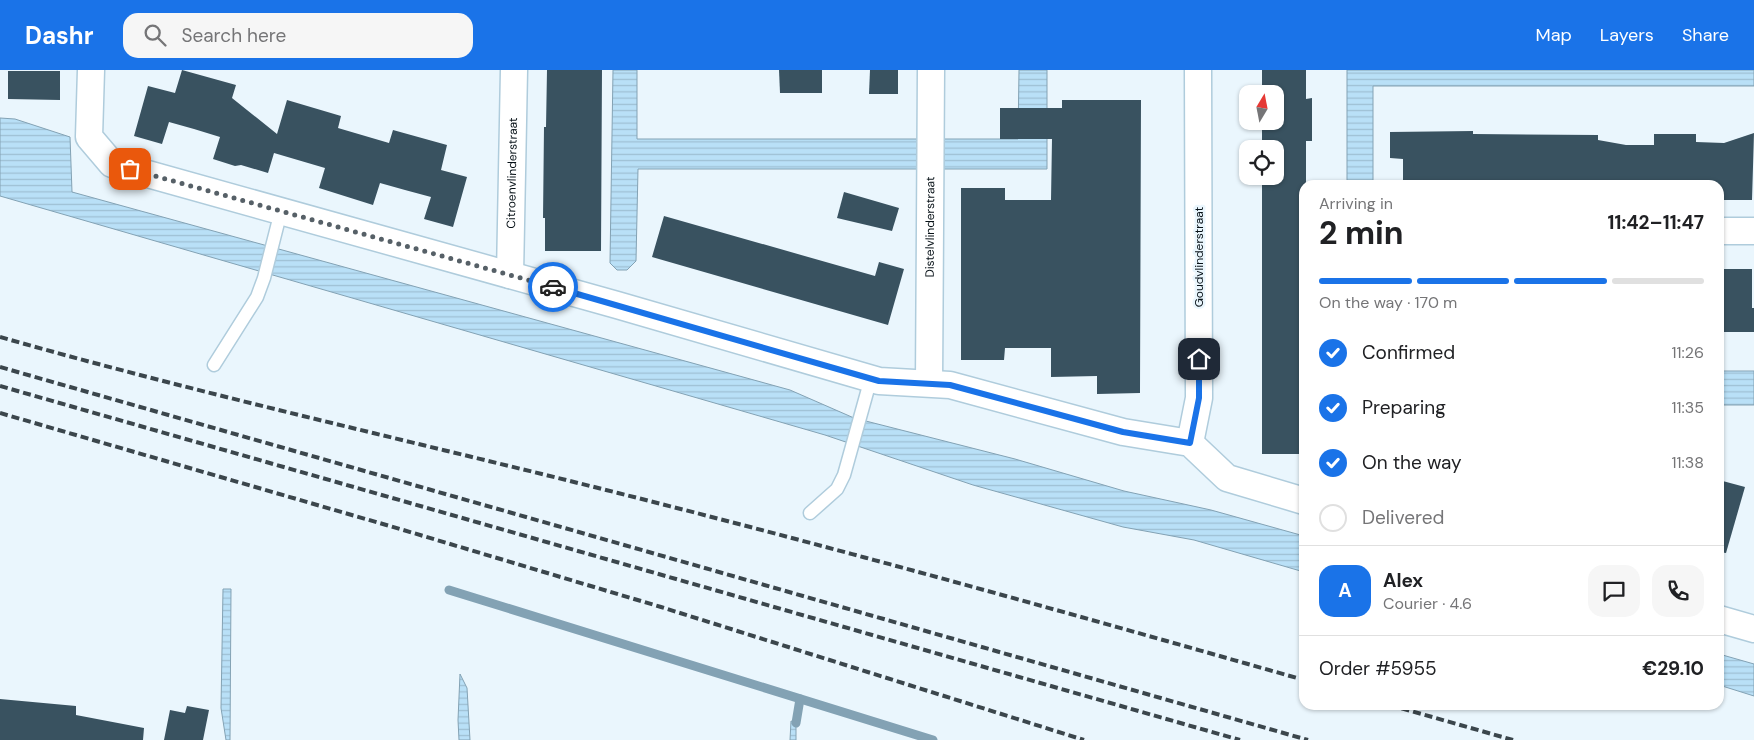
<!DOCTYPE html>
<meta charset="utf-8">
<style>
:root{--surface:#fff;--page:#f6f6f6;--text:#202124;--muted:#757577;--line:#e0e0e0;--accent:#1a73e8}
body{margin:0;font-family:"DM Sans",sans-serif;background:var(--page);color:var(--text);height:100vh;display:flex;flex-direction:column;font-size:19px;white-space:nowrap}
*{box-sizing:border-box;margin:0}
p{font-size:16px;color:var(--muted)}
.icon{flex:none;width:28px;height:28px;fill:none;stroke:currentColor;stroke-width:2;stroke-linecap:round;stroke-linejoin:round}
.map{position:relative;flex:1;overflow:hidden}
.sheet{position:absolute;left:1299px;top:110px;width:425px;height:530px;display:flex;flex-direction:column;background:var(--surface);border-radius:15px;box-shadow:0 1px 4px #0004}
.sheet>*{flex:none}
.needle{width:32px;rotate:10deg}
.tools{position:absolute;left:1239px;top:15px;display:grid;gap:10px}
.tools a{display:grid;place-items:center;width:45px;height:45px;border-radius:10px;background:var(--surface);box-shadow:0 1px 4px #0004;font-size:25px}
.pin{position:absolute;display:grid;place-items:center;width:42px;height:42px;color:#fff;margin:-21px;border-radius:10px;box-shadow:0 2px 8px #0006}
.courier{position:absolute;display:grid;place-items:center;width:50px;height:50px;margin:-25px;border:4px solid #1a73e8;border-radius:50%;background:#fff;color:#222;box-shadow:0 1px 6px #0007}
.headline em{font-style:normal;font-weight:700}
.headline div{display:flex;flex-direction:column-reverse}
.headline{display:flex;align-items:center;justify-content:space-between;height:85px;padding:0 20px}
h1{font-size:32px;font-weight:700;line-height:38px}
.bar{display:grid;grid-template-columns:repeat(4,1fr);gap:8px 5px;align-content:center;height:60px;padding:0 20px}
.bar i{height:6px;border-radius:4px;background:var(--line)}
.bar .on{background:var(--accent)}
.bar p{grid-column:span 4}
.line{display:flex;align-items:center;gap:12px;padding:0 20px;border-top:1px solid var(--line)}
.line div{flex:1}
.round{display:grid;place-items:center;flex:none;width:52px;height:52px;border-radius:15px;background:var(--page)}
ol{padding:0 20px;list-style:none}
li{display:flex;align-items:center;gap:15px;height:55px}
li p{margin-inline-start:auto}
li .icon{padding:5px;border-radius:50%;background:var(--accent);color:#fff;stroke-width:4}
li:last-child{color:var(--muted)}
li i{width:28px;height:28px;border:2px solid var(--line);border-radius:50%}
header{display:flex;align-items:center;gap:30px;box-sizing:border-box;height:70px;padding:0 25px;background:var(--accent);color:#fff}
header strong{font-size:24px}
nav{display:flex;gap:28px;margin-inline-start:auto;font-size:18px}
.search{width:350px;height:45px;background:var(--page);display:flex;align-items:center;gap:12px;box-sizing:border-box;padding:0 18px;border-radius:15px;color:var(--muted);font-size:19px}
.map>svg:first-child{display:block}
</style>
<header>
<strong>Dashr</strong>
<div class="search"><svg class="icon" aria-label="search" viewBox="0 0 24 24"><circle cx="10" cy="10" r="6"/><path d="M15 15l6 6"/></svg>Search here</div>
<nav><a>Map</a><a>Layers</a><a>Share</a></nav>
</header>
<div class="map">
<svg width="1754" height="670" viewBox="0 0 1754 670">
<defs>
<pattern id="water-rules" width="6" height="5" patternUnits="userSpaceOnUse" patternTransform="scale(1.25)"><rect width="6" height="5" fill="#b9e0f7"/><path d="M0 2.5h6" fill="none" stroke="#9ebfd3"/></pattern>
</defs>
<rect width="100%" height="100%" fill="#eaf6fd"/>
<g fill="url(#water-rules)" stroke="#83a2b4">
<path d="M613 0H637V69H1018L1019 0H1047V99H638L636 191 627 200H617L610 193Z"/>
<path d="M1347 0H1754V16H1373V115H1347Z"/>
<path d="M0 48 15 49 70 67 72 122 790 320 854 348 1015 389 1124 421 1211 440 1304 466V502L1194 470 1123 457 973 415 825 365 0 126Z"/>
<rect x="1719" y="301" width="35" height="34"/>
<path d="M223 519H231L230 670H226L221 638Z"/>
<path d="M1719 584 1754 594V626L1719 615Z"/>
<path d="M460 604 467 618 470 670H459L458 650Z"/>
<path d="M791 651 796 653V670H790Z"/>
</g>
<g fill="none" stroke-linecap="round" stroke-linejoin="round">
<g stroke="#83a2b4" stroke-width="9">
<path d="M449 520 933 670"/>
<path d="M796 653 800 629"/>
</g>
</g>
<g fill="#395260">
<path d="M182 0 236 15 232 28 277 64 287 30 341 46 338 58 389 73 393 60 447 75 441 100 467 107 453 157 424 149 431 127 405 120 380 113 373 135 319 118 325 98 274 83 268 103 241 95 235 96 213 89 220 67 194 59 169 52 162 74 134 66 148 16 175 23Z"/>
<path d="M547 0H602L601 181H545V148H543L544 57H546Z"/>
<path d="M779 0H822V23H780Z"/>
<path d="M870 0H898V24H869Z"/>
<path d="M1262 0H1306V29L1312 28V71H1306V115H1304V384H1262V106H1275V79H1262V51H1275V24H1262Z"/>
<path d="M8 1H60V30L8 29Z"/>
<path d="M1062 30H1141L1140 323 1097 324V306L1051 307V278H1005L1004 290H961V118H1005V130H1051L1052 69H1000V38H1062Z"/>
<path d="M1473 61V64L1598 65V70L1626 75H1654V64H1696V72L1724 73 1754 63 1752 130H1719V115H1403V89L1390 88V62Z"/>
<path d="M844 122 899 138 892 161 837 148Z"/>
<path d="M664 146 875 206 879 192 904 199 888 255 652 187Z"/>
<path d="M1719 199H1752V238H1754V262H1719Z"/>
<path d="M1719 410 1745 417 1726 483 1719 482Z"/>
<path d="M0 629 76 636V645L144 658 143 670H0Z"/>
<path d="M187 636 209 640 203 670H164L170 640 185 643Z"/>
</g>
<g fill="none" stroke-linecap="round" stroke-linejoin="round">
<g stroke="#afccdc" stroke-width="15">
<g id="service">
<path d="M214 295 257 227 264 208 281 141"/>
<path d="M810 443 837 419 844 405 871 308"/>
</g>
</g>
<g stroke="#afccdc" stroke-width="29">
<g id="minor">
<path d="M91 0 89 67 112 94 617 235 879 311 950 315 1123 362 1190 373 1227 408 1304 431"/>
<path d="M1719 161H1754"/>
<path id="s1" d="M510 205 514 0"/>
<path id="s2" d="M929 313 931 0"/>
<path d="M1190 373 1199 328 1198 0"/>
<path d="M1719 549 1754 559"/>
</g>
</g>
<use href="#service" stroke="#fff" stroke-width="12"/>
<use href="#minor" stroke="#fff" stroke-width="26"/>
<g stroke="#3b464c" stroke-width="4" stroke-dasharray="8 4" stroke-linecap="butt">
<path d="M0 267C204 325 412 371 618 423 848 481 1076 545 1304 610"/>
<path d="M0 297 1308 670"/>
<path d="M0 316 1240 670"/>
<path d="M0 343 400 459 661 537 1084 670"/>
<path d="M1390 635 1513 670"/>
</g>
</g>
<g fill="none" stroke-linecap="round" stroke-linejoin="round">
<path stroke="#566067" stroke-width="5" stroke-dasharray="0 9" d="M130 99 553 217"/>
<path stroke="#1a73e8" stroke-width="6" d="M553 217 879 311 950 315 1123 362 1190 373 1199 328V289"/>
</g>
<g text-anchor="middle" stroke-width="5" stroke-linejoin="round" paint-order="stroke">
<g font-size="12" fill="#061016" stroke="#eaf6fd">
<text dy="4" stroke="none"><textPath href="#s1" startOffset="102">Citroenvlinderstraat</textPath></text>
<text dy="4" stroke="none"><textPath href="#s2" startOffset="156">Distelvlinderstraat</textPath></text>
<text transform="translate(1199 187) rotate(-90)" y="4">Goudvlinderstraat</text>
</g>
</g>
</svg>
<div class="tools">
<a><svg class="needle" viewBox="-14 -14 28 28"><path d="M0-13l5 13h-10z" fill="#e53935"/><path d="M0 13l5-13h-10z" fill="#757577"/></svg></a>
<a><svg class="icon" aria-label="locate" viewBox="0 0 24 24"><circle cx="12" cy="12" r="6"/><path d="M12 2v4M12 18v4M2 12h4M18 12h4"/></svg></a>
</div>
<div class="pin" style="left:130px;top:99px;background:#ea580c"><svg class="icon" aria-label="bag" viewBox="0 0 24 24"><path d="M5 8h14l-1 12H6zM9 8a3 3 0 0 1 6 0"/></svg></div>
<div class="pin" style="left:1199px;top:289px;background:#1f2937"><svg class="icon" aria-label="home" viewBox="0 0 24 24"><path d="M3 11l9-7 9 7M6 9v11h12V9"/></svg></div>
<div class="courier" style="left:553px;top:217px"><svg class="icon" aria-label="car" viewBox="0 0 24 24"><path d="M5 17H2v-5l4-1 3-4h7l3 4 3 1v5h-3M9 17h6M6 11h13"/><circle cx="7" cy="17" r="2"/><circle cx="17" cy="17" r="2"/></svg></div>
<section class="sheet">
<div class="headline"><div><h1>2 min</h1><p>Arriving in</p></div><em>11:42–11:47</em></div>
<div class="bar"><i class="on"></i><i class="on"></i><i class="on"></i><i></i><p>On the way · 170 m</p></div>
<ol>
<li><svg class="icon" aria-label="check" viewBox="0 0 24 24"><path d="M5 12l5 5 9-10"/></svg>Confirmed<p>11:26</p></li>
<li><svg class="icon" aria-label="check" viewBox="0 0 24 24"><path d="M5 12l5 5 9-10"/></svg>Preparing<p>11:35</p></li>
<li><svg class="icon" aria-label="check" viewBox="0 0 24 24"><path d="M5 12l5 5 9-10"/></svg>On the way<p>11:38</p></li>
<li><i></i>Delivered</li>
</ol>
<div class="line" style="height:90px"><b class="round" style="background:var(--accent);color:#fff">A</b><div><b>Alex</b><p>Courier · 4.6</p></div><a class="round"><svg class="icon" aria-label="chat" viewBox="0 0 24 24"><path d="M4 5h16v11H9l-5 4z"/></svg></a><a class="round"><svg class="icon" aria-label="phone" viewBox="0 0 24 24"><path d="M5 4h4l2 5-3 2q2 4 5 5l2-3 5 2v4C11 20 4 13 5 4z"/></svg></a></div>
<div class="line" style="height:65px"><div>Order #5955</div><b>€29.10</b></div>
</section>
</div>
